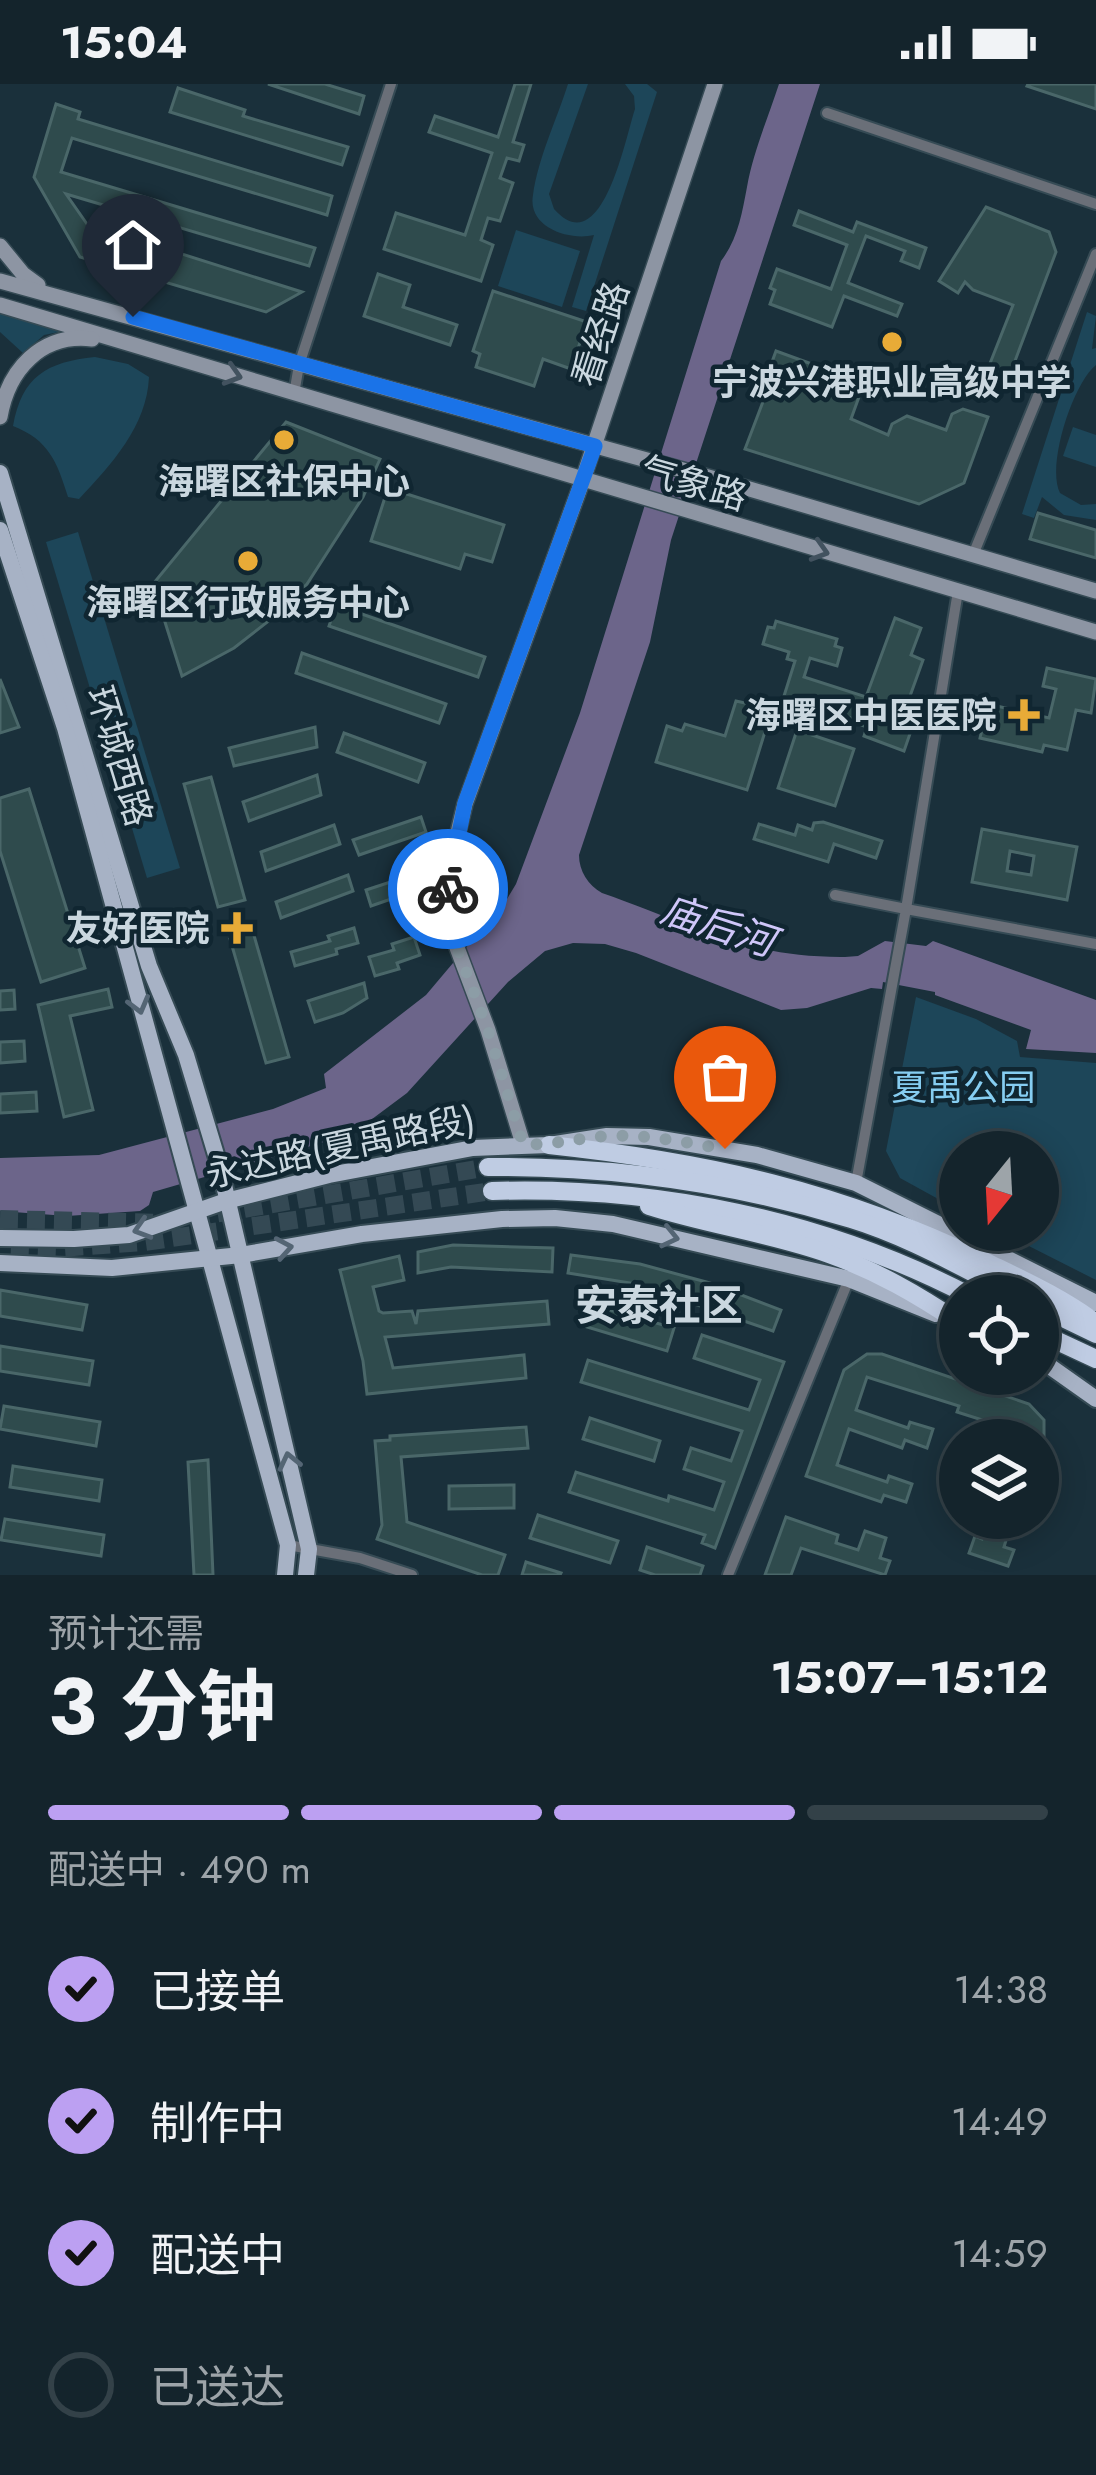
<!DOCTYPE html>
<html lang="zh">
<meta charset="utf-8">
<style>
:root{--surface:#14242c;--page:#213038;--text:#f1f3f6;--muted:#9da4a9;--line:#334148;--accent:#bca0f2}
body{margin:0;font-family:Jost,"Noto Sans SC",sans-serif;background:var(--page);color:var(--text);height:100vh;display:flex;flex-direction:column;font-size:45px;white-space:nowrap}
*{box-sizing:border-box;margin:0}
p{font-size:39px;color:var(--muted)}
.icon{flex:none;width:66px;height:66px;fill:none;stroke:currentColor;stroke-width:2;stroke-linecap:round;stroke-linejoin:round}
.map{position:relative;height:1491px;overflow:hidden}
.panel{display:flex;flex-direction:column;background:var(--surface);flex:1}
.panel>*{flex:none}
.needle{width:78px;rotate:198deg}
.controls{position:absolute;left:939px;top:1047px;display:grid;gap:24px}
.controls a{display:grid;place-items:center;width:120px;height:120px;border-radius:50%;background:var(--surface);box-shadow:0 6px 30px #0003,0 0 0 3px var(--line);font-size:60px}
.pin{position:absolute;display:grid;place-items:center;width:102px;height:102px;color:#fff;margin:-123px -51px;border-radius:50% 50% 50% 0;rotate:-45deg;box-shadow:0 0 12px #0007}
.pin .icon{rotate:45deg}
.courier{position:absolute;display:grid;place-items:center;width:120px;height:120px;margin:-60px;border:9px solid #1a73e8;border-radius:50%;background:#fff;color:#222;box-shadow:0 3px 15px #0007}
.summary em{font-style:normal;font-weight:700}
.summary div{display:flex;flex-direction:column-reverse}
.summary{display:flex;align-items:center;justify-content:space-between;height:204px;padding:0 48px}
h1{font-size:78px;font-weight:700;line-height:90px}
.bar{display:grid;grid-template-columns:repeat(4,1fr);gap:18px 12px;align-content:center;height:144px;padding:0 48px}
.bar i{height:15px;border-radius:9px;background:var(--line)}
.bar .current{background:var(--accent)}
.bar p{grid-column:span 4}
ol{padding:0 48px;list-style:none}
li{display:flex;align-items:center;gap:36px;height:132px}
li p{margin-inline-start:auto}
li .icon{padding:12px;border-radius:50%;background:var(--accent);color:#111;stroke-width:4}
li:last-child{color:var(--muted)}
li i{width:66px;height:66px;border:6px solid var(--line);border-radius:50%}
.status{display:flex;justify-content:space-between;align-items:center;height:84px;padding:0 60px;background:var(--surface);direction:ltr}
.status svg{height:33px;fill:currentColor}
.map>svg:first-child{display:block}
</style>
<div class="status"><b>15:04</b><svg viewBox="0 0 49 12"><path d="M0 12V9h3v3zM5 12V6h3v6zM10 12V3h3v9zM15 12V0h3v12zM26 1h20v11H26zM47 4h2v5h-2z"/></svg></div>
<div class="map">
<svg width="1096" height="1491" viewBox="0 0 1096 1491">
<rect width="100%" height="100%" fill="#1a303b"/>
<g fill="#1d4659">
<path d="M568 0H588L549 110 554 125C602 179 625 55 635 25L634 12 625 0H647L657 8 586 227 572 223 594 151C570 157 527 144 533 111 538 74 557 35 568 0Z"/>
<path d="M516 146 580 167 562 223 498 202Z"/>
<path d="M0 227 69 246 44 251 23 269 0 248Z"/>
<path d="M1087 228 1096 232 1092 265 1096 264V281C1073 299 1046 382 1060 409L1081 421 1096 420V436L1064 431 1042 413 1034 434 1022 430Z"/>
<path d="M95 273 128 280 149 293C147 342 111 381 79 415L68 413C57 378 49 356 13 342 22 292 47 278 95 273Z"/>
<path d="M1073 343 1096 351V383L1063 372Z"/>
<path d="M78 448 180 784 147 794 46 458Z"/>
<path d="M916 913 976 935 1017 957 1020 973 1096 979V1196L997 1146H1038V1068H960V1127L900 1094 886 1067Z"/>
</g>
<path fill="#6c658a" d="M779 0H820L671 456 650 558 579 771C579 787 588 801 602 809 692 840 744 874 845 873L858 872 885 857 926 862 933 857 1096 916V969L1026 965 1031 946 935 911V908L883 898 882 905 871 904 807 924 781 926 636 869 605 860 573 859 545 867 508 898 407 1009 352 1050 153 1108 149 1121 140 1127 67 1132 0 1127V1074L99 1071 273 1025 326 1004 324 990 426 911 507 815 516 800 580 629 721 177C738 155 742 129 747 103 753 68 768 34 779 0Z"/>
<g fill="#2f4b4d" stroke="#4a6769" stroke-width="3" fill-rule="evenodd">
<path d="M268 0H325L364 12 359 30Z"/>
<path d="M515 0H531L513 58 524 61 519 77 507 74 500 94 513 99 500 137 488 134 481 156 493 161 481 197 384 165 396 129 465 151 492 69 429 48 435 32 498 53Z"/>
<path d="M1028 0H1096V25L1027 2Z"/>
<path d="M178 4 245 26 243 32 348 63 342 81 170 28Z"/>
<path d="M56 20 80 28 78 35 332 112 327 131 72 54 61 88 315 164 309 182 66 110 87 140 302 208 266 228 80 173 34 93Z"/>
<path d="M986 123 1049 148 1056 168 1012 285 996 296 985 292 1013 221 973 206 965 198 958 209 939 197Z"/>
<path d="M799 127 853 148 857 138 926 164 919 184 901 177 905 167 866 152 848 199 902 220 897 232 844 212 832 243 770 220 775 206 770 204 777 185 831 205 847 161 794 141Z"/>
<path d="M378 190 410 201 403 223 457 241 450 261 364 232Z"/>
<path d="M493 207 587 238 571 285 543 275 534 302 476 283 480 270 473 267Z"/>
<path d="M776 267 842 291 846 279 868 288 851 335 888 351 892 340 907 332 946 346 952 330 963 325 988 333 964 399 919 420 745 365 767 307 762 305Z"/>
<path d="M286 338 380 375 363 413 307 500 279 529 234 564 182 592 153 500Z"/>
<path d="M388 404 504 441 492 478 465 470 460 485 371 457Z"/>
<path d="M1038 429 1096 446V474L1030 455Z"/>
<path d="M336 521 485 573 478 593 329 542Z"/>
<path d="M895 534 921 544 911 571 923 576 901 637 913 641 904 667 864 652 867 643 856 639 857 636 784 612 795 577 787 575 789 568 763 560 768 543 774 544 776 537 837 555 835 562 842 564 837 582 810 574 804 593 866 613Z"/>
<path d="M302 569 446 620 439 639 296 589Z"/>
<path d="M1047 584 1096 595 1091 629 1076 626 1067 666 1044 661 1042 668 980 654 988 620 1049 634 1056 605 1043 602Z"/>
<path d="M0 595 19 643 0 649Z"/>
<path d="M736 617 772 625 747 706 656 678 667 642 682 647 685 640 725 652Z"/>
<path d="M315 643 317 663 234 682 229 664Z"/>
<path d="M797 646 854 665 835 722 778 704Z"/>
<path d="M344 649 425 679 418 698 337 668Z"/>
<path d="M317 691 321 711 249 737 243 718Z"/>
<path d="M211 693 245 816 218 823 184 700Z"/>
<path d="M29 705 85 884 41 898 0 767V714Z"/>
<path d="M421 733 426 748 359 771 353 756Z"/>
<path d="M823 738 882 757 876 774 834 760 828 778 754 755 759 740 795 751 798 741 812 746 814 739Z"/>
<path d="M334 741 340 760 266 787 261 768Z"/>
<path d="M982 745 1077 763 1067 816 972 798ZM1010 767 1034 772 1031 791 1007 787Z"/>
<path d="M348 791 353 807 281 834 276 818Z"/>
<path d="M412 791 417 806 371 822 366 806Z"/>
<path d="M354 844 358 859 336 865 337 870 295 882 291 868 330 857 328 852Z"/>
<path d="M253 848 289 973 266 979 230 855Z"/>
<path d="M414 853 420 871 397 879 399 885 375 892 369 873 394 866 392 860Z"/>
<path d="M364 899 367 914 343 929 315 938 308 917Z"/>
<path d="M108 905 112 923 70 932 93 1026 64 1033 38 921Z"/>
<path d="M14 906 15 925 0 926V907Z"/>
<path d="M24 957 25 977 0 979V958Z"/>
<path d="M36 1008 37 1027 0 1029V1010Z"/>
<path d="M453 1161 553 1164 552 1188 451 1183 418 1189V1168Z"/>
<path d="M571 1171 640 1180 710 1199 781 1226 773 1247 636 1200 568 1189Z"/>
<path d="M399 1172 404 1196 373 1203 379 1227 383 1229 412 1227 416 1240 418 1227 547 1217 549 1240 385 1253 393 1284 524 1271 526 1294 367 1310 363 1277 340 1186Z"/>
<path d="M0 1206 87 1221 82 1246 0 1232Z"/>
<path d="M593 1221 674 1244 667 1267 587 1243Z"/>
<path d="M702 1251 784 1278 715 1464 702 1459 705 1451 569 1408 576 1388 668 1417 669 1412 714 1426 724 1398 684 1385 691 1364 731 1377 742 1347 581 1298 588 1276 749 1326 760 1296 694 1274Z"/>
<path d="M0 1262 93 1277 89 1301 0 1287Z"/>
<path d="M867 1270H882L1029 1320 1044 1336V1356L1012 1352 1014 1346 957 1328 959 1322 867 1293 856 1326 908 1344 910 1338 933 1345 927 1364 905 1356 902 1364 849 1345 837 1381 887 1398 889 1392 912 1400 906 1418 884 1411 881 1418 806 1392 844 1286Z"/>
<path d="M4 1322 100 1338 96 1362 0 1345Z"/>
<path d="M590 1334 660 1357 654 1377 583 1355Z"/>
<path d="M526 1343 528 1364 401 1373 407 1438 505 1471 498 1491H482L377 1455 382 1441 375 1357 390 1356V1352Z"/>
<path d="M208 1376 213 1491H194L188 1378Z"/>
<path d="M13 1382 102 1396 99 1417 10 1403Z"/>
<path d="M514 1401V1424L449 1425V1402Z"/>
<path d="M538 1431 618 1457 610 1479 530 1454Z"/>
<path d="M786 1433 838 1451 836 1459 858 1466 865 1447 886 1454 880 1474 890 1477 885 1491 801 1464 791 1491H765Z"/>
<path d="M5 1435 104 1451 101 1472 1 1456Z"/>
<path d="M989 1436 1010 1443 1004 1463 1014 1466 1008 1482 969 1469 975 1452 982 1455Z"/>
<path d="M647 1463 703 1482 700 1491H655L640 1486Z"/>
<path d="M526 1478 561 1489 560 1491H522Z"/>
</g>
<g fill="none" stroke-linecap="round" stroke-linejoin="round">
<g stroke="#344954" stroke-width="18" stroke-dasharray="18 9" stroke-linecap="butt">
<path d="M191 1134 488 1083"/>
<path d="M0 1135 164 1139"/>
<path d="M11 1162 60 1164 145 1158 492 1107"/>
</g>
<g stroke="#364b55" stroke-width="14">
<g id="street">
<path d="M827 29 1096 120"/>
<path d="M294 310 299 281 391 0"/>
<path d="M973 471 1096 170"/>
<path d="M958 507 906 825 1096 860"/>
<path d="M835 811 906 825 856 1099"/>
<path d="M288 1461 360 1474 412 1491"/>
<path d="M728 1491 849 1195"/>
</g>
</g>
<g stroke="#364b55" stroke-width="18">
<g id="secondary">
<path d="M0 162 23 190 38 201"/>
<path d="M0 197 719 396 1096 507"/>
<path d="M0 221 1096 548"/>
<path d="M0 333C8 286 41 249 92 255"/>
<path d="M523 1060 488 946 450 845V781L465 720 582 398 715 0"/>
</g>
</g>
<g stroke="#364b55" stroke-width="20">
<g id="primary">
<path d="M0 389 149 882 186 971 220 1084 309 1465 306 1491"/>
<path d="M0 446 65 644 288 1461 285 1491"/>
<path d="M0 1154 74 1155 129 1151 226 1117 329 1091 473 1064 549 1061 607 1052 649 1053 757 1071 856 1099 1096 1219"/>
<path d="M0 1179 112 1184 241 1171 362 1150 502 1135 555 1134 613 1140 849 1195 936 1230"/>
<path d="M1038 1274 1096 1315"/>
</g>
</g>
<g stroke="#364b55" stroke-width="21">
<g id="highway">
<path d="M549 1061C708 1078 839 1107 984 1177 1023 1196 1061 1213 1096 1239"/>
<path d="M488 1083C611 1082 733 1099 851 1135 910 1153 964 1185 1019 1212"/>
<path d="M492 1107C657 1102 822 1135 970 1212"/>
<path d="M649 1122C708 1141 770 1149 829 1170 877 1187 918 1211 960 1239"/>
<path d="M1038 1222 1096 1250"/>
<path d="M1038 1248 1096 1275"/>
</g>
</g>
<use href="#street" stroke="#6a6f78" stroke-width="10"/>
<use href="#secondary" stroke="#8d95a3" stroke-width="15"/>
<use href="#primary" stroke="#a7b2c5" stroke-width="16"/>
<use href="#highway" stroke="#bfcce3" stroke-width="18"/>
</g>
<defs><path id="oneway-chevron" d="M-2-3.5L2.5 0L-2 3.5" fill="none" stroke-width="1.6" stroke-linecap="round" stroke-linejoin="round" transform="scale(3)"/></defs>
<g stroke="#42525f">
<use href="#oneway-chevron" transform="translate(233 291) rotate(17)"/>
<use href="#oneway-chevron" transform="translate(820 467) rotate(17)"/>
</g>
<g stroke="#546574">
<use href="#oneway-chevron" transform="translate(139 921) rotate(75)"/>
<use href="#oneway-chevron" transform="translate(142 1145) rotate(163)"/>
<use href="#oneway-chevron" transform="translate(670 1153) rotate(13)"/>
<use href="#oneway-chevron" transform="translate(284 1164) rotate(-10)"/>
<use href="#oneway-chevron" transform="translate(289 1377) rotate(-103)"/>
</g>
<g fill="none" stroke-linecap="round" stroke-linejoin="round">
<path stroke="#8c9da6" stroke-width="12" stroke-dasharray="0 21.6" d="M448 805 450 845 488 946 523 1060C553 1062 580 1053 610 1052 648 1050 687 1059 725 1065"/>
<path stroke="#1a73e8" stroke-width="15" d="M133 233 595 362 465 719 448 805"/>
</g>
<g fill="#e8ab37" stroke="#102631" stroke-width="4.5">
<circle cx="892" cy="258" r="12"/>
<circle cx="284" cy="356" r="12"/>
<circle cx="248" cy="477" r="12"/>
<path d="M1018 613h12v12h12v12h-12v12h-12v-12h-12v-12h12z"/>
<path d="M231 826h12v12h12v12h-12v12h-12v-12h-12v-12h12z"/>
</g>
<g text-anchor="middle" stroke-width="9" stroke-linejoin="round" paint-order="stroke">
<g font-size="36" fill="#cad7df" stroke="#102631">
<text transform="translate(600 250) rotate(-72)" y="13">看经路</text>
<text transform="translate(694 399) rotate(16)" y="13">气象路</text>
<text transform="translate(120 672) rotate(73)" y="13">环城西路</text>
<text transform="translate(340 1062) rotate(-12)" y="13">永达路(夏禹路段)</text>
</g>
<g font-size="36" font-weight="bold" fill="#cad7df" stroke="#102631">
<text x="892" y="311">宁波兴港职业高级中学</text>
<text x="284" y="410">海曙区社保中心</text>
<text x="248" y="531">海曙区行政服务中心</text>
<text x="997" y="644" text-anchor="end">海曙区中医医院</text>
<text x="210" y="857" text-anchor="end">友好医院</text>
</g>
<g font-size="36" fill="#86cdf1" stroke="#102631">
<text x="963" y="1016">夏禹公园</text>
</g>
<g font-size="39" font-style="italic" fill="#cfc6f9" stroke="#102631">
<text transform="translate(718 841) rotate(18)" y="14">庙后河</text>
</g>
<g font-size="42" font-weight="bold" fill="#cad7df" stroke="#102631">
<text x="659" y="1236">安泰社区</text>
</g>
</g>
</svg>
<div class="controls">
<a><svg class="needle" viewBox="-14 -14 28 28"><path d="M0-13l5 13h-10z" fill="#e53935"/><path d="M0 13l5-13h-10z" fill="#9da4a9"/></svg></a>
<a><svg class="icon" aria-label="locate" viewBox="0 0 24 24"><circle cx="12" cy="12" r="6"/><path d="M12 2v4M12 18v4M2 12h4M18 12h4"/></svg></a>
<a><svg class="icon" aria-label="layers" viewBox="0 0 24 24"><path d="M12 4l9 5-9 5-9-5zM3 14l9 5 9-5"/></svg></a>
</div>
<div class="pin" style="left:725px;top:1065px;background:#ea580c"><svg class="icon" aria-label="bag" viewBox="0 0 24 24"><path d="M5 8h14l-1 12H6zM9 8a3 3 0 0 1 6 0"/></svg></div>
<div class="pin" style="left:133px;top:233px;background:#1f2937"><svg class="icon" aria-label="home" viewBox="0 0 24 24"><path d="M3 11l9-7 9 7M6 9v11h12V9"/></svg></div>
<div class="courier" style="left:448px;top:805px"><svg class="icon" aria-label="bike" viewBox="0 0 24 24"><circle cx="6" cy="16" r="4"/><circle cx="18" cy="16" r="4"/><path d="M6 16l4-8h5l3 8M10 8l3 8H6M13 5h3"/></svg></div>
</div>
<section class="panel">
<div class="summary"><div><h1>3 分钟</h1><p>预计还需</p></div><em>15:07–15:12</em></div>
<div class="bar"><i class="current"></i><i class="current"></i><i class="current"></i><i></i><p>配送中 · 490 m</p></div>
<ol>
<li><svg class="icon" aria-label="check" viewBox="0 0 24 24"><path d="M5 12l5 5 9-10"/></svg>已接单<p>14:38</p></li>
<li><svg class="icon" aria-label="check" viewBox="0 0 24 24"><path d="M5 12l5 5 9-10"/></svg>制作中<p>14:49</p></li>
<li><svg class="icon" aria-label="check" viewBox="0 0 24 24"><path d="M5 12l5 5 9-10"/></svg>配送中<p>14:59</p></li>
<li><i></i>已送达</li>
</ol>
</section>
